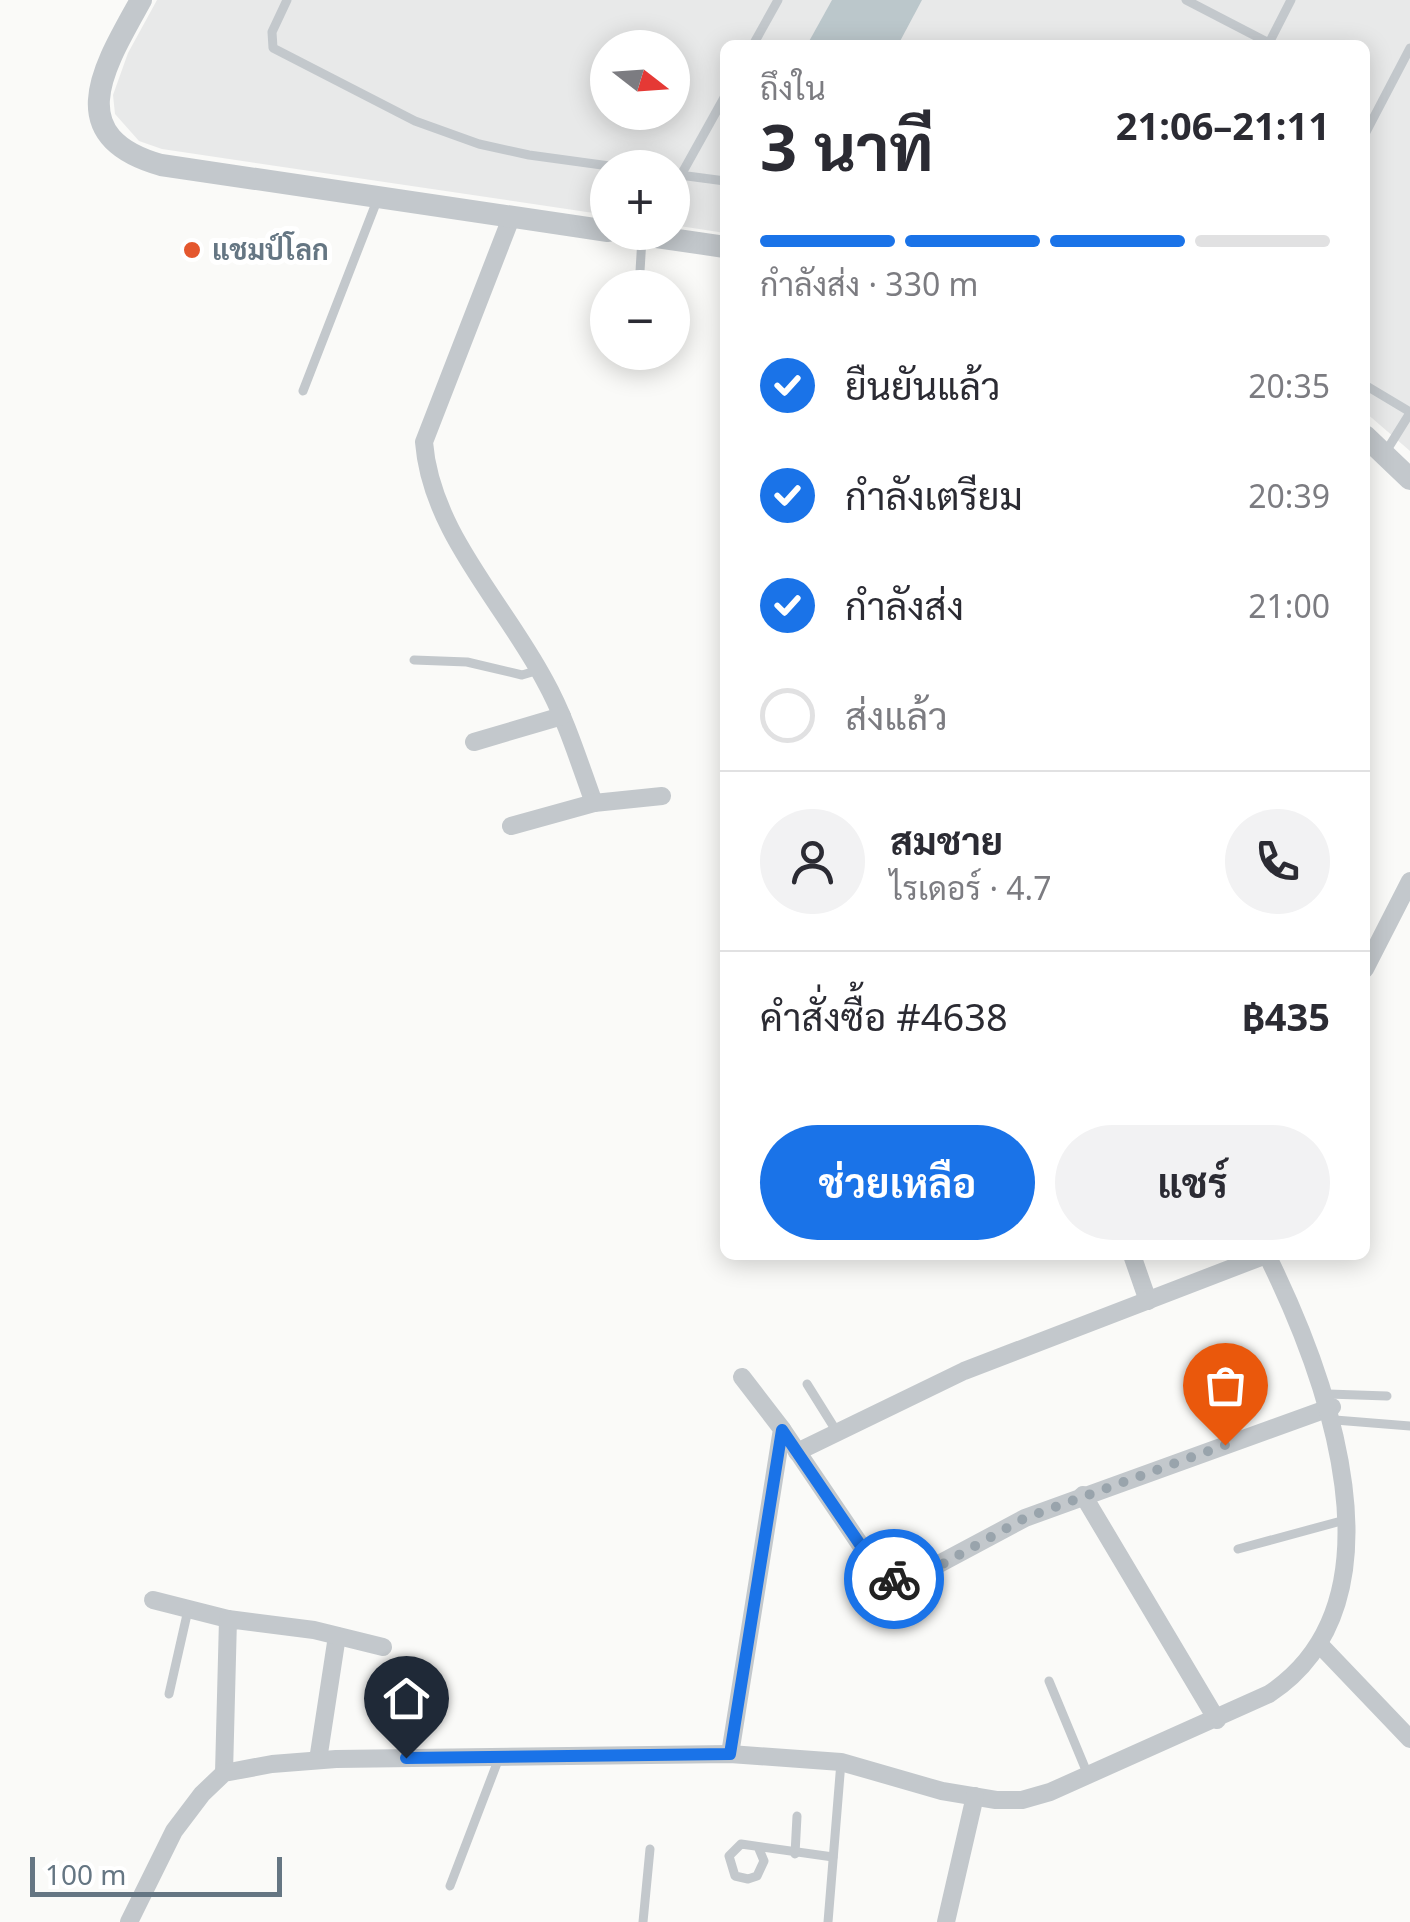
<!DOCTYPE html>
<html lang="th">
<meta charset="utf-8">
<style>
:root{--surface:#fff;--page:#f2f2f3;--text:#2b2b33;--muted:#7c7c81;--line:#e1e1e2;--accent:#1a73e8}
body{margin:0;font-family:"Noto Sans",Sarabun,sans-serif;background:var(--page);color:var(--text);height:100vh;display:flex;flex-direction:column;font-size:38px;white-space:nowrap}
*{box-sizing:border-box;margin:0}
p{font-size:32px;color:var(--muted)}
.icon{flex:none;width:55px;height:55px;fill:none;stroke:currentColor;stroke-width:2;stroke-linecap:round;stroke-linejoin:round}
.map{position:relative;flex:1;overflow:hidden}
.drawer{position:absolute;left:720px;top:40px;width:650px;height:1220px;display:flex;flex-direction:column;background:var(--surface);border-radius:15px;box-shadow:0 5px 25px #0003}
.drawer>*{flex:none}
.needle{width:65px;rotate:107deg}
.tools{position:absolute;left:590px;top:30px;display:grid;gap:20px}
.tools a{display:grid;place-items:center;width:100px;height:100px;border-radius:50%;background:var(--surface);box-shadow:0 5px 25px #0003;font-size:50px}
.scale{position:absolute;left:30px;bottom:25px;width:252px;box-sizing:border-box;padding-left:10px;border:5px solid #657683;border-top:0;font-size:28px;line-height:35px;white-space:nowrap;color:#657683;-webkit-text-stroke:8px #fff;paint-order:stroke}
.pin{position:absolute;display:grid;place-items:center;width:85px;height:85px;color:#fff;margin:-102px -42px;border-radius:50% 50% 50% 0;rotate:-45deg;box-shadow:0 0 10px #0007}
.pin .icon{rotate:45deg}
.courier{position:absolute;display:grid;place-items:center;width:100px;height:100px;margin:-50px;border:8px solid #1a73e8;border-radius:50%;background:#fff;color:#222;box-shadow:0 2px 12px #0007}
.head em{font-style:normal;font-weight:700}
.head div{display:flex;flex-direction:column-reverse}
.head{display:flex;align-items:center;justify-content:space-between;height:170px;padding:0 40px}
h1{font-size:65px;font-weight:700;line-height:75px}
.bar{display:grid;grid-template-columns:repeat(4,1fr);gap:15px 10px;align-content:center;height:120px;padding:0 40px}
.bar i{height:12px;border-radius:8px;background:var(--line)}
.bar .active{background:var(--accent)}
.bar p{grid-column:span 4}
.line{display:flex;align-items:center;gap:25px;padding:0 40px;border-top:2px solid var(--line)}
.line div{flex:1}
.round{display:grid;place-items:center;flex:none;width:105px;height:105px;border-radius:52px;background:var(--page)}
ol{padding:0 40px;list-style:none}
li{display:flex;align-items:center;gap:30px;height:110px}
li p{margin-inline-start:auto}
li .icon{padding:10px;border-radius:50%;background:var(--accent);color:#fff;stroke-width:4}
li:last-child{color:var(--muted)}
li i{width:55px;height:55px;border:5px solid var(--line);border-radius:50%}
.button{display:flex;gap:20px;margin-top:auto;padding:20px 40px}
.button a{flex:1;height:115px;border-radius:60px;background:var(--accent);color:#fff;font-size:40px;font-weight:700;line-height:115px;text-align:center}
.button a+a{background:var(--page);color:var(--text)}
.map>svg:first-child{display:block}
</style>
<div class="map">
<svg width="1410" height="1922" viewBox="0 0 1410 1922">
<rect width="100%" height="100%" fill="#fafaf8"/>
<path fill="#e8e9e9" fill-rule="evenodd" d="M157 0H1410V451L1365 412V45H725V233L673 225 672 168H608L607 215 162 149 139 141 115 114 113 95 128 53ZM608 48H672V112H608Z"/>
<path fill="#bbc7cb" d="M832 0H922L898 45H807Z"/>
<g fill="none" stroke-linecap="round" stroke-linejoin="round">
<g stroke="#c3c8cc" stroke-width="9">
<path d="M287 0 272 32 273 48 415 121 479 144 529 155 624 168"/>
<path d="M1186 0 1269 43"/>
<path d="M753 45 778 0"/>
<path d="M1268 45 1291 0"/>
<path d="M1365 134 1410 48"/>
<path d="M672 174 725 181"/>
<path d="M681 175 725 96"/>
<path d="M639 288 642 238"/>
<path d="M1365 385 1410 412"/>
<path d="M303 391 378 198"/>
<path d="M1385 453 1410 413"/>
<path d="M414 660 467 662 522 675 539 670"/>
<path d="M807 1384 837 1432"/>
<path d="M1328 1394 1387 1396"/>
<path d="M1335 1420 1410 1426"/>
<path d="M1238 1549 1345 1520"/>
<path d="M1049 1681 1088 1775"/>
<path d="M169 1694 188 1610"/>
<path d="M759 1849 764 1861 757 1876 748 1879 735 1876 729 1856 741 1844 833 1857"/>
<path d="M795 1854 797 1816"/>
<path d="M450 1886 499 1758"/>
<path d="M643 1922 650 1849"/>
<path d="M828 1922 841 1762"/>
</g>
<g stroke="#c3c8cc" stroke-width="18">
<path d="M511 218 424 442C431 532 504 603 545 681 566 719 579 762 594 803"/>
<path d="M474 742 562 716"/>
<path d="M511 826 594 803 662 796"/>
<path d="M1365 969 1410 881"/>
<path d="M1132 1255 1148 1301"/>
<path d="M782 1429 874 1565 892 1578 907 1581 1025 1518 1332 1407"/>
<path d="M797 1452 964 1371 1266 1255"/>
<path d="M1083 1495 1217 1720"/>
<path d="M153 1600 228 1619"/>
<path d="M1322 1647 1410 1739"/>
<path d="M730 1754 782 1429 742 1377"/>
<path d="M318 1760 337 1636"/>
<path d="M224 1773 228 1619 314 1630 383 1647"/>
<path d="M129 1922 174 1831 202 1794 224 1773 272 1764 336 1759 730 1754 841 1762 942 1791 996 1800H1022L1050 1792 1269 1694C1410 1601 1327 1377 1267 1255"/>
<path d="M946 1922 975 1796"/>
</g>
<g stroke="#c3c8cc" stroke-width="22">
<path d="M141 0C105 65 59 136 161 165L608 231"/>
<path d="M622 232 725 247"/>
<path d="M1365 436 1410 479"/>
</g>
</g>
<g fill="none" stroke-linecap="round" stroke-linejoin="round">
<path stroke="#99a4ac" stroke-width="10" stroke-dasharray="0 18" d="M894 1579 914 1580 1025 1518 1225 1445"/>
<path stroke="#1a73e8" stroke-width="12" d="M406 1758 730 1754 782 1430 874 1565 894 1579"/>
</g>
<circle fill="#e4572e" stroke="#fff" stroke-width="4" cx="192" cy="250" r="10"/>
<g text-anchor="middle" stroke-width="10" stroke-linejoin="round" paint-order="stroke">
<g font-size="28" font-weight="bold" fill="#657683" stroke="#fff" text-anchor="start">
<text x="212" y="260">แชมป์โลก</text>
</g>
</g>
</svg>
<div class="tools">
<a><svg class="needle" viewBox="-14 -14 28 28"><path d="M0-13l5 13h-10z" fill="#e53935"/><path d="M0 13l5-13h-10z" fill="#7c7c81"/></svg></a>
<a>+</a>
<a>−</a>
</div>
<div class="scale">100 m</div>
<div class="pin" style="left:1225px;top:1445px;background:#ea580c"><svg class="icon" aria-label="bag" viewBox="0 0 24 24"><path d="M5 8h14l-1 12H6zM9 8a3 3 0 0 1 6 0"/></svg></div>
<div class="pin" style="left:406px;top:1758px;background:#1f2937"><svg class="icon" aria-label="home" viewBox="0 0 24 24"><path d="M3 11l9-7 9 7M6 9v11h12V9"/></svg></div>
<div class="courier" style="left:894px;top:1579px"><svg class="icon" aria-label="bike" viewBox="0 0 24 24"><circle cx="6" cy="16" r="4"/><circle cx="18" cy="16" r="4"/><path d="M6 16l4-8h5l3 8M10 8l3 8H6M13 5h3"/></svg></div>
<section class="drawer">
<div class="head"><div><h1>3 นาที</h1><p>ถึงใน</p></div><em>21:06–21:11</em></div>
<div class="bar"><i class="active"></i><i class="active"></i><i class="active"></i><i></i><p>กำลังส่ง · 330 m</p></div>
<ol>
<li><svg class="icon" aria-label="check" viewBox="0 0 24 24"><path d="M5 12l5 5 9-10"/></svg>ยืนยันแล้ว<p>20:35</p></li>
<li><svg class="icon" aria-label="check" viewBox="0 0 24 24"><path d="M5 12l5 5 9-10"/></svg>กำลังเตรียม<p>20:39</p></li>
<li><svg class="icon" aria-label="check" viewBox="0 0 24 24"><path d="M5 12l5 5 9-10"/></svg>กำลังส่ง<p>21:00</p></li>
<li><i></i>ส่งแล้ว</li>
</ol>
<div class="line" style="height:180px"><a class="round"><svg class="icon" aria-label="person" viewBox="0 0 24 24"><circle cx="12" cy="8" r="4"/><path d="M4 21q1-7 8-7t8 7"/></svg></a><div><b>สมชาย</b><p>ไรเดอร์ · 4.7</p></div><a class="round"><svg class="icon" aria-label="phone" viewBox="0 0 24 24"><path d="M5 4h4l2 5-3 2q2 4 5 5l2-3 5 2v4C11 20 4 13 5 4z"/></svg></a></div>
<div class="line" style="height:130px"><div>คำสั่งซื้อ #4638</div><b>฿435</b></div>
<div class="button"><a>ช่วยเหลือ</a><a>แชร์</a></div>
</section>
</div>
